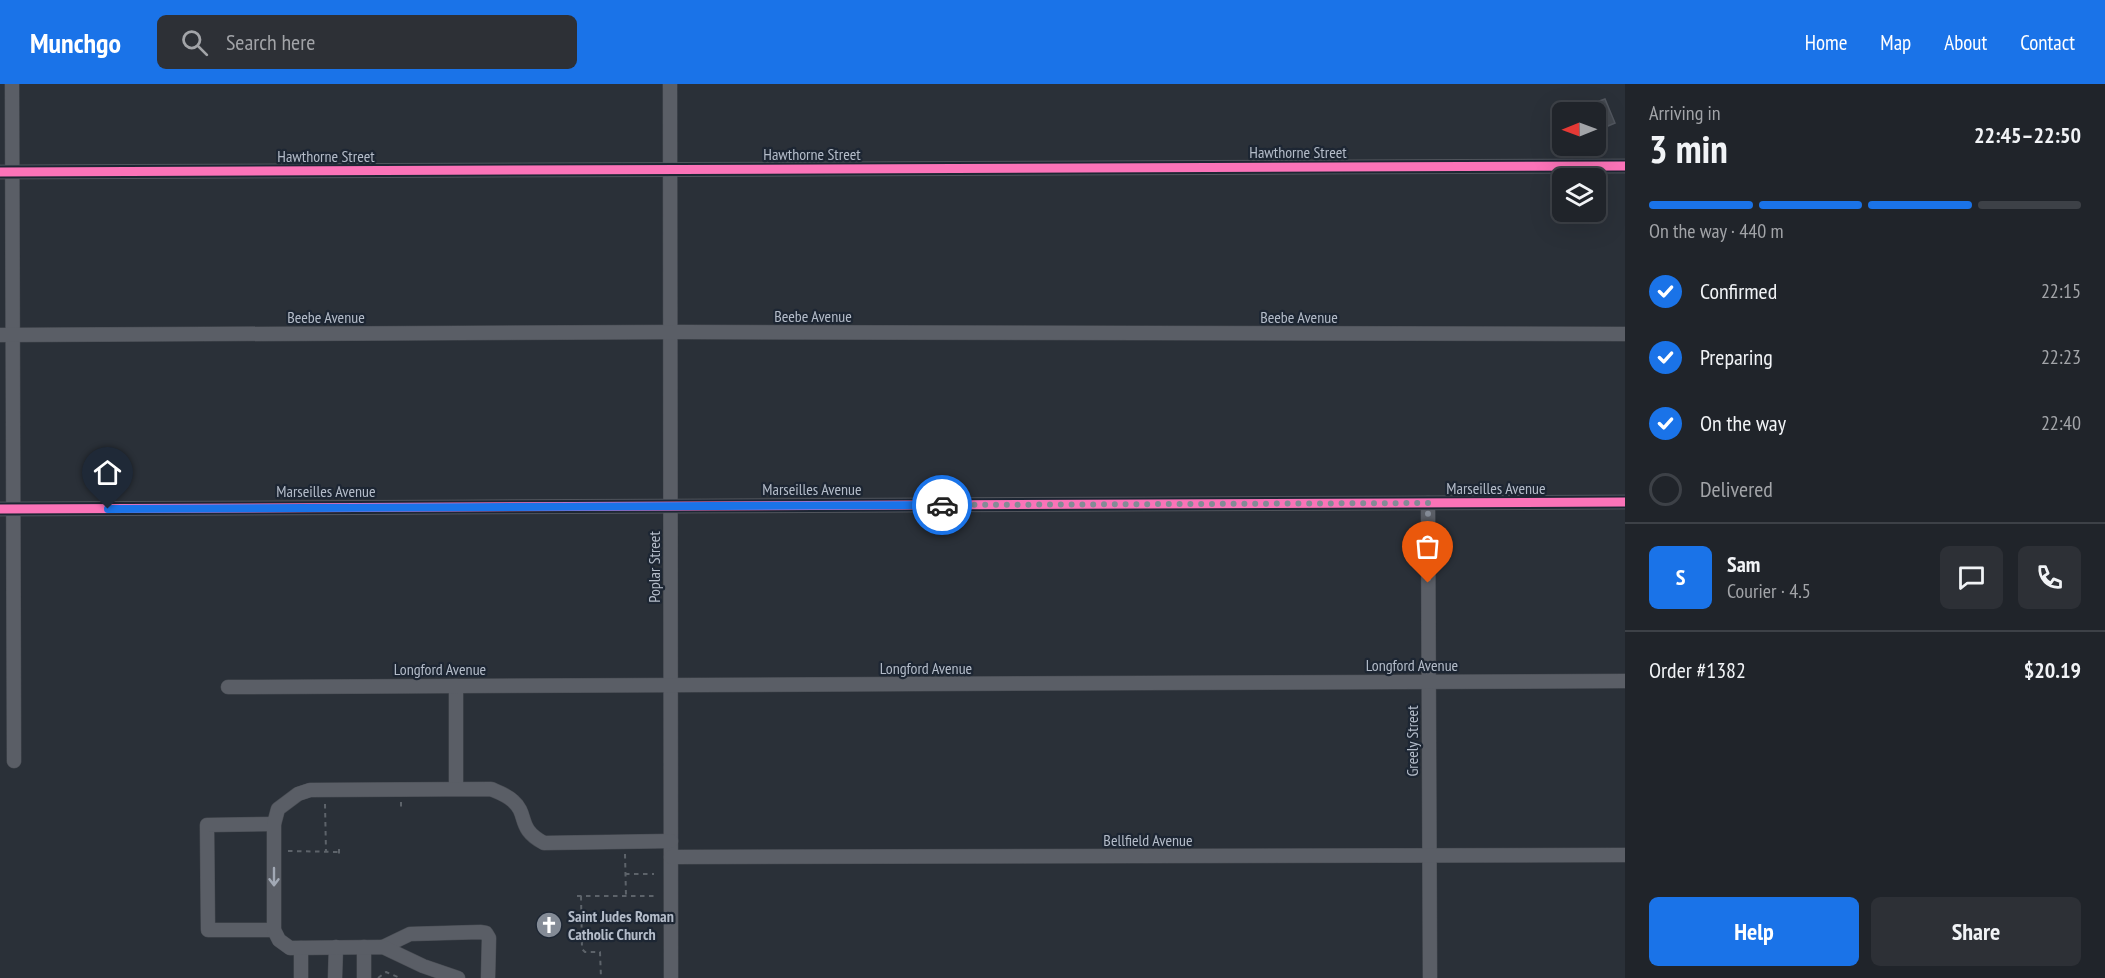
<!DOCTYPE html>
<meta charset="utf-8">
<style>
:root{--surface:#20242a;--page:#2d3036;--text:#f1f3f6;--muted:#a2a4a8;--line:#3d4147;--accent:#1a73e8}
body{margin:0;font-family:"PT Sans Narrow",sans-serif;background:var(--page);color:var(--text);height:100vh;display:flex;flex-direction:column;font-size:22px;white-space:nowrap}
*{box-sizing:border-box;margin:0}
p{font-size:20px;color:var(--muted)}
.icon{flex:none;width:33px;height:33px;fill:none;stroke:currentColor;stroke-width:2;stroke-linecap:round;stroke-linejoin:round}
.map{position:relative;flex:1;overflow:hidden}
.side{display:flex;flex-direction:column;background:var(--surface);width:480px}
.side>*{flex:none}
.needle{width:39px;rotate:269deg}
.controls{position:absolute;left:1552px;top:18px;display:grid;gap:12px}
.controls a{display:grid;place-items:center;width:54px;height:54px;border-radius:9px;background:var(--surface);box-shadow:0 6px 24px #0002,0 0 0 2px var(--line);font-size:30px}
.pin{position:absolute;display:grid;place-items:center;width:51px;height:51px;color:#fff;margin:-62px -26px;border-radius:50% 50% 50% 0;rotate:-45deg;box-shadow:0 0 6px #0007}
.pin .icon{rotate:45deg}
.courier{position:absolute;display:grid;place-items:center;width:60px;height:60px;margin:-30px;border:4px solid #1a73e8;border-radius:50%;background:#fff;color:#222;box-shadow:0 2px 8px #0007}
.overview em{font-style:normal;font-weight:800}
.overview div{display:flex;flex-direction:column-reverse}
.overview{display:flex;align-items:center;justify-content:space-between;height:102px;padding:0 24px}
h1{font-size:39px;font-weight:800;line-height:45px}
.bar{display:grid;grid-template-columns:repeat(4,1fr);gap:9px 6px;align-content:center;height:72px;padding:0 24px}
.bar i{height:8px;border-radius:4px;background:var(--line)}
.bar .selected{background:var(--accent)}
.bar p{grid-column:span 4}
.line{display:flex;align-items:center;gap:15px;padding:0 24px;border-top:2px solid var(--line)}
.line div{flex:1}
.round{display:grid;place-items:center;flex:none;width:63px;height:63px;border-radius:9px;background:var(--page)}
ol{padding:0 24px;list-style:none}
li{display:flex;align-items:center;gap:18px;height:66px}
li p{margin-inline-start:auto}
li .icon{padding:6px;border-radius:50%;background:var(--accent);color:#fff;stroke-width:4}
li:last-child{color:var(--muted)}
li i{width:33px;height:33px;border:3px solid var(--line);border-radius:50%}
.cta{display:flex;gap:12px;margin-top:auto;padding:12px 24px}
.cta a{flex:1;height:69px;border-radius:9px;background:var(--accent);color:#fff;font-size:24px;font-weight:800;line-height:69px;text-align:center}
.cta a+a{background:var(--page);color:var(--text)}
header{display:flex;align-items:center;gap:36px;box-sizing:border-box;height:84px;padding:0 30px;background:var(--accent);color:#fff}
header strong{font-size:28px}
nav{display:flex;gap:33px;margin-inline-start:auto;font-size:21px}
.search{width:420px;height:54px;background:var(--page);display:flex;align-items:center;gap:15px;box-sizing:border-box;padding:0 21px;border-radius:9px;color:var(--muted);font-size:22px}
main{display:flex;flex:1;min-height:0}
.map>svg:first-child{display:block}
</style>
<header>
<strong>Munchgo</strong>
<div class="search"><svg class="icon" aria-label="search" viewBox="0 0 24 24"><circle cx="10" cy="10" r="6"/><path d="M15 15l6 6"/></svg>Search here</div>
<nav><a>Home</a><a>Map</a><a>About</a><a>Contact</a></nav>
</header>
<main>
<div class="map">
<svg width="1625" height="894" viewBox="0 0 1625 894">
<rect width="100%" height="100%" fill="#2a3038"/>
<path fill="#444950" stroke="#52575f" stroke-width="1.5" d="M1605 15 1615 39 1601 45 1596 28H1594L1591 20Z"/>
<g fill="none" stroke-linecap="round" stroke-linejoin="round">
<g stroke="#484c53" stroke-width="15">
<g id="minor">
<path d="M12 0 14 677"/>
<path d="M670 0 671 894"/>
<path d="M0 88 1625 82"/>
<path d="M0 251 682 248 1625 250"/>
<path d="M1428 419 1430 894"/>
<path d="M0 425 1625 418"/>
<path d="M456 602V704"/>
<path d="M228 603 1625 597"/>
<path d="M274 740 207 741 208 846H274"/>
<path d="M671 773 1625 771"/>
<path d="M383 863 410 850 480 848 486 849 489 854 488 894"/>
<path d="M301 894V864"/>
<path d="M335 894 336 863"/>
<path d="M364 894V863"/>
<path d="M458 894 423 882 383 863 290 864 279 856 274 846V740L278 725 298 710 310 706 491 705C498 708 507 711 513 717 529 731 516 744 544 759L671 757"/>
</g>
</g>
<g stroke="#5d636a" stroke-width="2" stroke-dasharray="4.5 4.5" stroke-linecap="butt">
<path d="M401 718V727"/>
<path d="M325 720 326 768"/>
<path d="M339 765V774"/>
<path d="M288 767 339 768"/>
<path d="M625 770 626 812"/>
<path d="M625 790H654"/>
<path d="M577 812H654"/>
<path d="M581 812 582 865 585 868H600L601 894"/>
<path d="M378 894 386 888 400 894"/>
</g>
<use href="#minor" stroke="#5a5e66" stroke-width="14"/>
<g stroke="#1d2633" stroke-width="13">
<g id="cycleway">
<path d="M0 88 1625 82"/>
<path d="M0 425 1625 418"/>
</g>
</g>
<use href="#cycleway" stroke="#fb73b8" stroke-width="9"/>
</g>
<defs><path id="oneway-shaft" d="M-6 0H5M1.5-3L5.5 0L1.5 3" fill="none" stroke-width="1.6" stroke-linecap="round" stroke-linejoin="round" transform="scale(1.5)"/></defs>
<use stroke="#a2a9b5" href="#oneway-shaft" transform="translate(274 793) rotate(90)"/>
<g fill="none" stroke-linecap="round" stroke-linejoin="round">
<path stroke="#848b96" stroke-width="6" stroke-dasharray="0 10.8" d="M942 421 1428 419V499"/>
<path stroke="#1a73e8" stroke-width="8" d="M108 425 942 421"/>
</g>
<defs>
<g id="church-disc" transform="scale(1.35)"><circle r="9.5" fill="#848b96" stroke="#1d2633"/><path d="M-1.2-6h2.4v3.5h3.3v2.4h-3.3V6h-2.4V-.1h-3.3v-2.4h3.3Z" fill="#fff"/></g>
</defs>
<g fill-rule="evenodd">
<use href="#church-disc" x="549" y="841"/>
</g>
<g text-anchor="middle" stroke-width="4.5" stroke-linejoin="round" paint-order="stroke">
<g font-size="16" fill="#b4bcc9" stroke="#1d2633">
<text x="1298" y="74">Hawthorne Street</text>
<text x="812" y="76">Hawthorne Street</text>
<text x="326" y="78">Hawthorne Street</text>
<text x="813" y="238">Beebe Avenue</text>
<text x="326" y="239">Beebe Avenue</text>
<text x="1299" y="239">Beebe Avenue</text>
<text x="1496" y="410">Marseilles Avenue</text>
<text x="812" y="411">Marseilles Avenue</text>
<text x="326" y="413">Marseilles Avenue</text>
<text transform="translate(654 483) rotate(-90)" y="6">Poplar Street</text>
<text x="1412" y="587">Longford Avenue</text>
<text x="926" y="590">Longford Avenue</text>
<text x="440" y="591">Longford Avenue</text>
<text transform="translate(1412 657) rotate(-90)" y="6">Greely Street</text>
<text x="1148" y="762">Bellfield Avenue</text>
</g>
<g font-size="16" font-weight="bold" fill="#b4bcc9" stroke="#1d2633" text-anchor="start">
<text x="568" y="838">Saint Judes Roman<tspan x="568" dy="18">Catholic Church</tspan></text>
</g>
</g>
</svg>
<div class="controls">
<a><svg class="needle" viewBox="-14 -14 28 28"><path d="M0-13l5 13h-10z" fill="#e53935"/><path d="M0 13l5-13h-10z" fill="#a2a4a8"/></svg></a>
<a><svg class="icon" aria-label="layers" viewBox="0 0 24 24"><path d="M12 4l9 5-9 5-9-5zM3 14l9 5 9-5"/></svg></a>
</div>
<div class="pin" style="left:1428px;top:499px;background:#ea580c"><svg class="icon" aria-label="bag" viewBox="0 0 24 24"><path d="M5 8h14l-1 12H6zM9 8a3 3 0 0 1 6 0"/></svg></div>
<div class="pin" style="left:108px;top:425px;background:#1f2937"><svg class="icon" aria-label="home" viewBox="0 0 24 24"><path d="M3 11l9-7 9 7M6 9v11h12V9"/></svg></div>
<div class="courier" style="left:942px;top:421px"><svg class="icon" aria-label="car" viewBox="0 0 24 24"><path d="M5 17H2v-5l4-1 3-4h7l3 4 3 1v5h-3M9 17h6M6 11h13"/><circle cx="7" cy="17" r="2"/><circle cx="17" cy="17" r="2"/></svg></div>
</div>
<section class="side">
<div class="overview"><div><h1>3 min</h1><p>Arriving in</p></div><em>22:45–22:50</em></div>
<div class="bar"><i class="selected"></i><i class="selected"></i><i class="selected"></i><i></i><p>On the way · 440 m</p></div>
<ol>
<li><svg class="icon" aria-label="check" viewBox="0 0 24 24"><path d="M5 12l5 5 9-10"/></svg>Confirmed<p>22:15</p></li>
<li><svg class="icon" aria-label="check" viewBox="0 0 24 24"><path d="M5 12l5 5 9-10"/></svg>Preparing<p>22:23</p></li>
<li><svg class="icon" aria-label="check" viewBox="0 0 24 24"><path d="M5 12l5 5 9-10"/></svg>On the way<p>22:40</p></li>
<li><i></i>Delivered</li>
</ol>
<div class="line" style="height:108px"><b class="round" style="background:var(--accent);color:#fff">S</b><div><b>Sam</b><p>Courier · 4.5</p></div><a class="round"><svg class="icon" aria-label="chat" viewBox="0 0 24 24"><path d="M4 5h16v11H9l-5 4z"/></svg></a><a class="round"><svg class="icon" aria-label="phone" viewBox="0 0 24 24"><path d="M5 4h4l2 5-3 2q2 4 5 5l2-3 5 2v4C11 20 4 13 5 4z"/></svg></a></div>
<div class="line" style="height:78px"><div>Order #1382</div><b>$20.19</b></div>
<div class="cta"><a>Help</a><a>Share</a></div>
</section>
</main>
